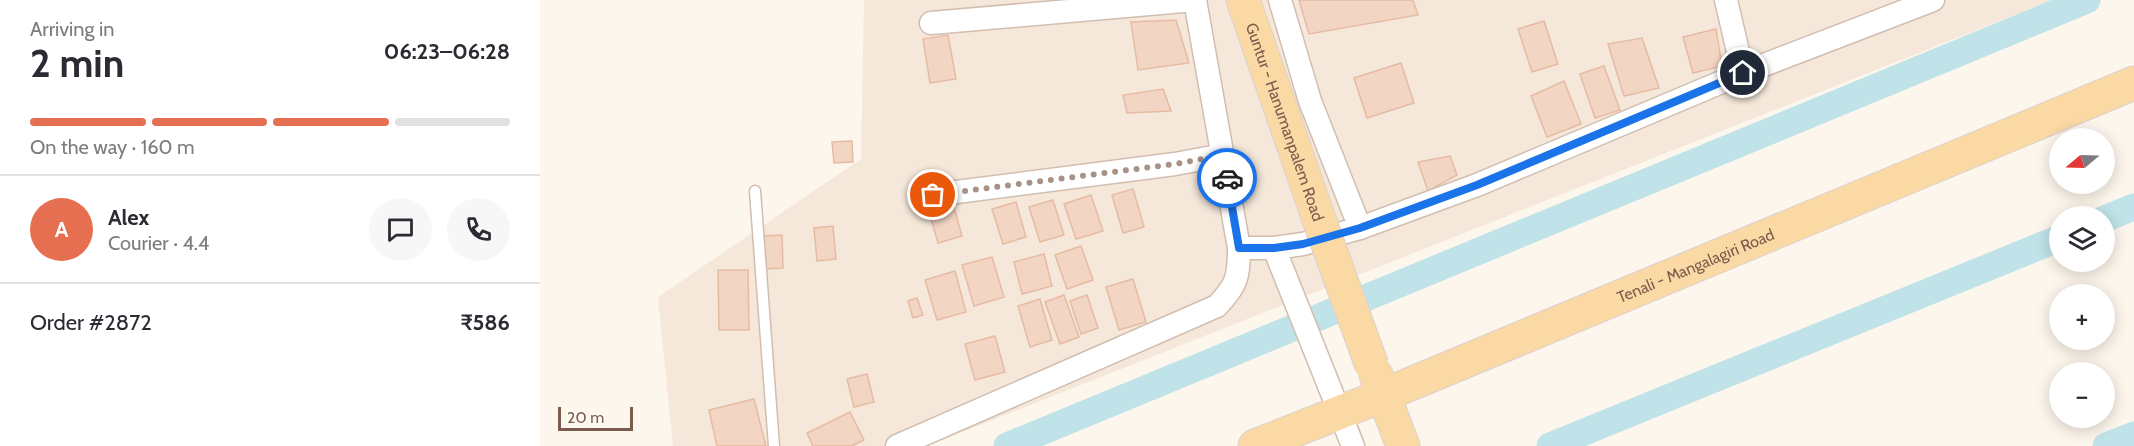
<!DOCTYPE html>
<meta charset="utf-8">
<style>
:root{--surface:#fff;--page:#f7f7f7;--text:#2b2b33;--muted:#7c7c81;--line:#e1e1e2;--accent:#e76f51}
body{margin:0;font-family:Cabin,sans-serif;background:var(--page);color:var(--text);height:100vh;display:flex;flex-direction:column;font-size:22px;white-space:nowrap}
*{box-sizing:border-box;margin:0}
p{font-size:20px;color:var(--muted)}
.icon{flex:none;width:33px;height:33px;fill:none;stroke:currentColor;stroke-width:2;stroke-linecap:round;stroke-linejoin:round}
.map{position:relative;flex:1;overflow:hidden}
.drawer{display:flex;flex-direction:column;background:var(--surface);width:540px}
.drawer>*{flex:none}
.needle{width:39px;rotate:251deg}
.controls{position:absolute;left:1509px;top:128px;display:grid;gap:12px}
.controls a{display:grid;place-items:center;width:66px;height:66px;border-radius:50%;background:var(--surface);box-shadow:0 3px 15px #0003;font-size:30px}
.scale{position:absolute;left:18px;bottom:15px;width:75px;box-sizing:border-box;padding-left:6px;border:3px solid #7a5c4d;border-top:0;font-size:16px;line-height:21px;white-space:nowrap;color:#7a5c4d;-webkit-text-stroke:4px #fffaf3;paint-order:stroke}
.pin{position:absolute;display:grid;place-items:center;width:51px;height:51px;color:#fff;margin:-26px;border:3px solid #fff;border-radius:50%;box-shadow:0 2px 6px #0007}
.courier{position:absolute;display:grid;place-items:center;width:60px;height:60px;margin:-30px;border:4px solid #1a73e8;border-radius:50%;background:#fff;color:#222;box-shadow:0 2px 8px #0007}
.head em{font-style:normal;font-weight:700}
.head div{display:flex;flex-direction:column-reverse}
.head{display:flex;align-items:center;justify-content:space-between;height:102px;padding:0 30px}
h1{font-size:39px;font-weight:700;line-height:45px}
.bar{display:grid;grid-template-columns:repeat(4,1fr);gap:9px 6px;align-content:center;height:72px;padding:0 30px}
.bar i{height:8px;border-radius:4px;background:var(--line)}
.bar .active{background:var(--accent)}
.bar p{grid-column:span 4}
.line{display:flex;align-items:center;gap:15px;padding:0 30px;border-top:2px solid var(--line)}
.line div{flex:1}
.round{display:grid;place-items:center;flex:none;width:63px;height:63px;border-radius:32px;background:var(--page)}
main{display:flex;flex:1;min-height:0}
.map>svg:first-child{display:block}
</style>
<main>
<section class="drawer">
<div class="head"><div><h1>2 min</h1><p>Arriving in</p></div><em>06:23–06:28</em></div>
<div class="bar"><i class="active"></i><i class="active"></i><i class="active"></i><i></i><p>On the way · 160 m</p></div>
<div class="line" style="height:108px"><b class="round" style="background:var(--accent);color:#fff">A</b><div><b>Alex</b><p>Courier · 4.4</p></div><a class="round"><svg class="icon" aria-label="chat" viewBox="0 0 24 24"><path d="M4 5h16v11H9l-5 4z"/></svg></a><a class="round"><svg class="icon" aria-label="phone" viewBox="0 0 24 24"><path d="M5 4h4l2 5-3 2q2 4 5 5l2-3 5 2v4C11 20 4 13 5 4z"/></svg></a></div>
<div class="line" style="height:78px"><div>Order #2872</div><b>₹586</b></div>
</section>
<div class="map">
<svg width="1594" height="446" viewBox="0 0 1594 446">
<rect width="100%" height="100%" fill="#fdf6ec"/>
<path fill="#f5e8da" d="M324 0H1512L387 446H133L118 297 321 159Z"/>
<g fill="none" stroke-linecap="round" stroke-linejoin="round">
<g stroke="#bfe3e8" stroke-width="27">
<path d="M1564 219 1594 207"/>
<path d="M467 446 1547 0"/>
<path d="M1010 446 1520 238"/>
<path d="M1566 446 1594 435"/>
</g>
</g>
<g fill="#f3d5c3" stroke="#e6bba3" stroke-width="1.5">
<path d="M759 0H873L878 15 769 34Z"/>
<path d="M636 20 649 63 598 70 591 22Z"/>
<path d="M1004 21 1018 64 992 72 978 29Z"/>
<path d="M1176 29 1182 66 1153 73 1143 37Z"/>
<path d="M408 35 416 79 390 83 383 39Z"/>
<path d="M1102 38 1119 88 1084 96 1068 44Z"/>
<path d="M861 63 874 103 827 118 814 78Z"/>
<path d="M1064 66 1080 110 1055 118 1040 74Z"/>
<path d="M1024 81 1041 124 1007 137 991 96Z"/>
<path d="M623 89 631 111 587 113 583 95Z"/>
<path d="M312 141 313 162 294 163 292 142Z"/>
<path d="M910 156 917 175 888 191 878 162Z"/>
<path d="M593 189 604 227 583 233 572 195Z"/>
<path d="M551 195 563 231 536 239 524 204Z"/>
<path d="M513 200 524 235 500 242 489 207Z"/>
<path d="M412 201 422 236 398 243 388 208Z"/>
<path d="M476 202 486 237 463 244 452 209Z"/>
<path d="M293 226 296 259 277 261 274 228Z"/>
<path d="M242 235 243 268 225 269 223 236Z"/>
<path d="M541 246 553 280 527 289 515 255Z"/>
<path d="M504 254 512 286 482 294 474 262Z"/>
<path d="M452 257 464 297 434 306 422 265Z"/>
<path d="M178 270H208L209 330H179Z"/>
<path d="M415 271 426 312 397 320 385 280Z"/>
<path d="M593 279 606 322 579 330 566 287Z"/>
<path d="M524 295 539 337 520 344 505 302Z"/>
<path d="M547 295 558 328 541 334 530 301Z"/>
<path d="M377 298 383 315 373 318 368 301Z"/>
<path d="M500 299 512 340 490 347 478 306Z"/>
<path d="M455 336 465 372 435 380 425 344Z"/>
<path d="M327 374 334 402 314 407 307 379Z"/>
<path d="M214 399 226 446H177L169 410Z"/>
<path d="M310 412 324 440 312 446H273L267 433Z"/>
</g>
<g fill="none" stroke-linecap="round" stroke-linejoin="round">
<g stroke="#d1beb0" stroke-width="13">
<path id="lane" d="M215 191 234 446"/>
</g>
<g stroke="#d1beb0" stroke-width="25">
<g id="street">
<path d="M740 0 770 101 820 228"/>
<path d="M1186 0 1203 73"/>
<path d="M393 195 635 164 683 155"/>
<path d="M699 248H734L763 244 820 228 937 185 1203 73 1393 0"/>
<path d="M734 248 813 446"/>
<path d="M357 446 677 306C697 285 699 277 699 248L655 0 391 23"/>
</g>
</g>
<g stroke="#dad1cd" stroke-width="35">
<g id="primary">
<path id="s1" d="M703 0 781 225"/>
<path d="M836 375 863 446"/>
<path id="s2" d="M715 446 844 395 1594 83"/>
</g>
</g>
<use href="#lane" stroke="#fff" stroke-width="10"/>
<use href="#street" stroke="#fff" stroke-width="22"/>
<use href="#primary" stroke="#fbd9a5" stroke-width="33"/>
<g stroke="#dad1cd" stroke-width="35" stroke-linecap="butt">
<path id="primary-bridge" d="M781 225 832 366"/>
</g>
<use href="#primary-bridge" stroke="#fbd9a5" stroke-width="33"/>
</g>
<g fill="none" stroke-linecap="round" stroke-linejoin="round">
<path stroke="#a89285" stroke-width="6" stroke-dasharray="0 10.8" d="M393 195 635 164 683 155 687 178"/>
<path stroke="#1a73e8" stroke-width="8" d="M687 178 699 248H734L763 244 820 228 937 185 1203 73"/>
</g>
<g text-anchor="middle" stroke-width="5" stroke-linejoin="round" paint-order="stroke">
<g font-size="16" fill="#7a5c4d" stroke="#fffaf3">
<text dy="6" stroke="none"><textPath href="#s1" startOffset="129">Guntur - Hanumanpalem Road</textPath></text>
<text dy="6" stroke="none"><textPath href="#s2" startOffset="476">Tenali - Mangalagiri Road</textPath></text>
</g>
</g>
</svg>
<div class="controls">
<a><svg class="needle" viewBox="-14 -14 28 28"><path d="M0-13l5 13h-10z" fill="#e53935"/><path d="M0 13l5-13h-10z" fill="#7c7c81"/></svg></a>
<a><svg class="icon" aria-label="layers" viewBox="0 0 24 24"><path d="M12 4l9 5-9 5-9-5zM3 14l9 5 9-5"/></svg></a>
<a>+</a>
<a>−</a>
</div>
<div class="scale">20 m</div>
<div class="pin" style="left:393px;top:195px;background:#ea580c"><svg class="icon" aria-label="bag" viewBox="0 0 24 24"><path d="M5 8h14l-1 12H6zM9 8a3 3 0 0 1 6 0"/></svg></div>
<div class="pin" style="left:1203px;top:73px;background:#1f2937"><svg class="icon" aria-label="home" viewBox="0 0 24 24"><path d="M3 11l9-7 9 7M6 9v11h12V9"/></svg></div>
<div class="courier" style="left:687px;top:178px"><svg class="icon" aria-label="car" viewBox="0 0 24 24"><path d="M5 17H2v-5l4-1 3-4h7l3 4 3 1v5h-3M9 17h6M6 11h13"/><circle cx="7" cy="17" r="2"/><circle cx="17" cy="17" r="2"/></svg></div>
</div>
</main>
